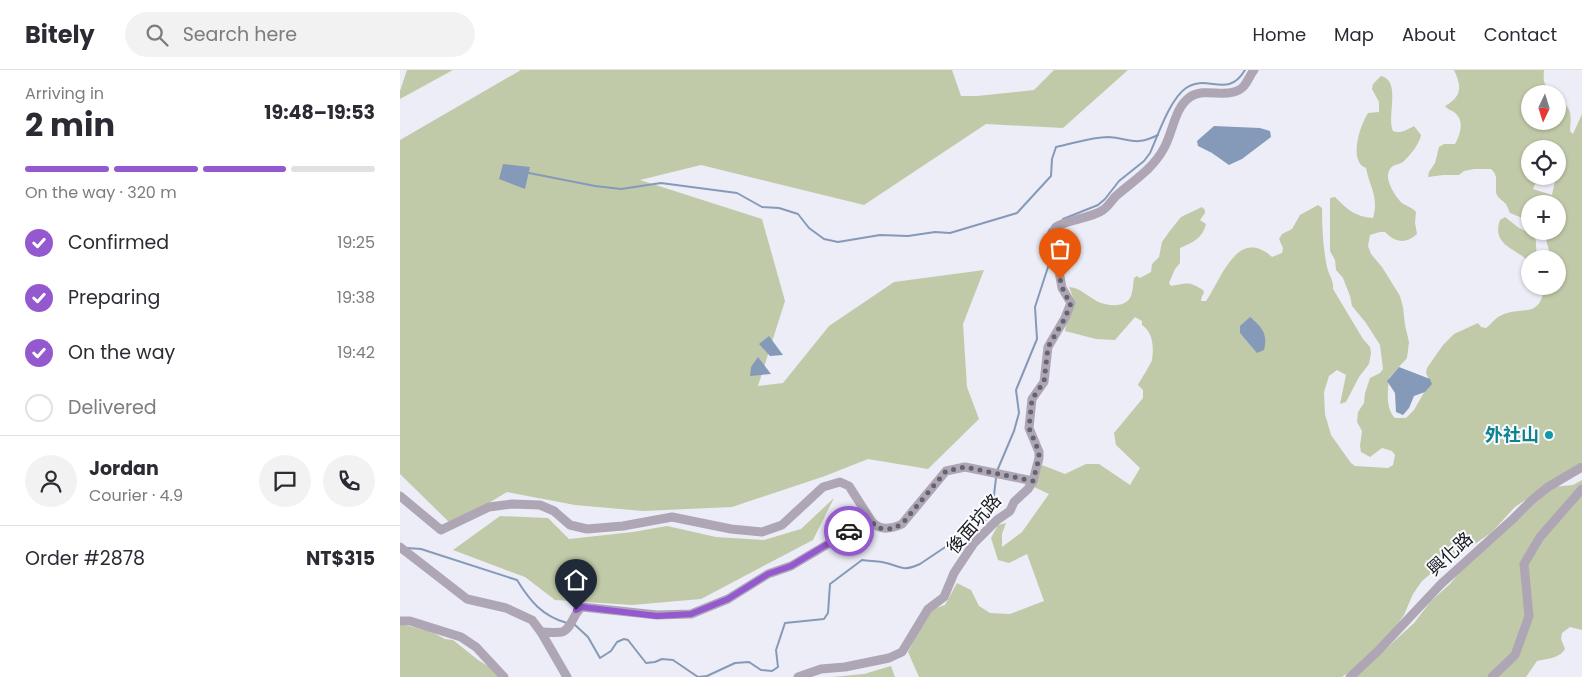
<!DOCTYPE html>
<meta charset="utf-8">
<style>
:root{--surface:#fff;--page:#f2f2f3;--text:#2b2b33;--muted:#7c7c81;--line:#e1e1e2;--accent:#9458cf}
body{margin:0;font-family:Poppins,"Noto Sans TC",sans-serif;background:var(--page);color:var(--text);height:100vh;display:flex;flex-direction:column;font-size:19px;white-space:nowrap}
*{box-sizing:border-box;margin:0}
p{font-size:16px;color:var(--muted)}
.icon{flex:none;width:28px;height:28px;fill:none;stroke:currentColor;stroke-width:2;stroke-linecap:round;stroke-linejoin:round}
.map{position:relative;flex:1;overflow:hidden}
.panel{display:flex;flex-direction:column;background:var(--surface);width:400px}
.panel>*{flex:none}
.needle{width:32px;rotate:184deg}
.controls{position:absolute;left:1121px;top:15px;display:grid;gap:10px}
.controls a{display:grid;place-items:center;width:45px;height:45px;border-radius:50%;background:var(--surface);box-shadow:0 1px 4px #0004;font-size:25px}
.pin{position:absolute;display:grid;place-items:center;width:42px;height:42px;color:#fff;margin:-51px -21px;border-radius:50% 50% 50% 0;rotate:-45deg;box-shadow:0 0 5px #0007}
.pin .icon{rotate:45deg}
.courier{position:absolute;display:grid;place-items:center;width:50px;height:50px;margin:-25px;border:4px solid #9458cf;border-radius:50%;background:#fff;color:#222;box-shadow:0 1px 6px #0007}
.summary em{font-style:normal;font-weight:700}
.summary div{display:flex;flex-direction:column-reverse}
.summary{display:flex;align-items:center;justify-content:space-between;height:85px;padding:0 25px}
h1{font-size:32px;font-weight:700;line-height:38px}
.bar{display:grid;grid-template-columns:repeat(4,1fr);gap:8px 5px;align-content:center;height:60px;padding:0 25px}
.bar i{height:6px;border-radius:4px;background:var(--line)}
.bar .selected{background:var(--accent)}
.bar p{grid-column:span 4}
.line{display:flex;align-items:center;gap:12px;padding:0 25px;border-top:1px solid var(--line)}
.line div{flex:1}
.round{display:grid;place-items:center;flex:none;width:52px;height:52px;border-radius:26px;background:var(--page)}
ol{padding:0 25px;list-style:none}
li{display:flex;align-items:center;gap:15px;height:55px}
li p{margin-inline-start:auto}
li .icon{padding:5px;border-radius:50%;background:var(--accent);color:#fff;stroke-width:4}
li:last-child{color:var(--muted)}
li i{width:28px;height:28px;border:2px solid var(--line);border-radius:50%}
header{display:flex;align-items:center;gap:30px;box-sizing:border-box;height:70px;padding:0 25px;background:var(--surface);border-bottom:1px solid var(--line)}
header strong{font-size:24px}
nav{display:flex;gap:28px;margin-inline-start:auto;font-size:18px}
.search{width:350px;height:45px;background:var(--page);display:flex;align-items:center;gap:12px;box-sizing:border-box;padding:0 18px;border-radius:28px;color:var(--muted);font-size:19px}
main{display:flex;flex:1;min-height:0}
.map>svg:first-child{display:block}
</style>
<header>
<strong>Bitely</strong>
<div class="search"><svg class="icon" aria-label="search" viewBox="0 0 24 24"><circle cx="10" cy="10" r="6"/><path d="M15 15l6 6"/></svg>Search here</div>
<nav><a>Home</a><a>Map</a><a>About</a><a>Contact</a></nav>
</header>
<main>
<section class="panel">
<div class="summary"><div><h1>2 min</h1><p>Arriving in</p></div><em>19:48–19:53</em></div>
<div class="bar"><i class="selected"></i><i class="selected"></i><i class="selected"></i><i></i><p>On the way · 320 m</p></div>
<ol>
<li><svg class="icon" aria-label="check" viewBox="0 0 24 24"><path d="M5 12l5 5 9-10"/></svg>Confirmed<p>19:25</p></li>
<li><svg class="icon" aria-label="check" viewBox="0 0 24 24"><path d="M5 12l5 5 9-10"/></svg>Preparing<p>19:38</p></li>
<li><svg class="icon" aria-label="check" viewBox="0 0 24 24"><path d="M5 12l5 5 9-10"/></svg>On the way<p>19:42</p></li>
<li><i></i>Delivered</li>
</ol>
<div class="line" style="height:90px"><a class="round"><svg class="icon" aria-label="person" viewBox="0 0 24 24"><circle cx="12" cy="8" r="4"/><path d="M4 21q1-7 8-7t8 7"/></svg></a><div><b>Jordan</b><p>Courier · 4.9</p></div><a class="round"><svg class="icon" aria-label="chat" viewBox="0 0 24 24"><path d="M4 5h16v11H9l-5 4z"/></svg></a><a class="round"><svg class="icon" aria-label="phone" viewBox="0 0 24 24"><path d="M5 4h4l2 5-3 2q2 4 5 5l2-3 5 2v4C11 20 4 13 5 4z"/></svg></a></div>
<div class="line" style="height:65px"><div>Order #2878</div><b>NT$315</b></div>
</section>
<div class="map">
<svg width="1182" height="607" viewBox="0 0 1182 607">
<rect width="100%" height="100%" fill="#ecedf7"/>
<g fill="#c1caa8" fill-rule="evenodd">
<path d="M7 0H53L0 29V21Z"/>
<path d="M121 0H552L561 26H577L634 20 654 0H728L663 58 586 54 464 135 301 95 240 110 362 149 385 231 358 316 383 313 429 256 494 212 584 200 563 254 567 317 579 349 528 399 468 389 425 406 332 437 243 441 175 435 107 422 52 455 0 404V70Z"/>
<path d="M1054 0H1144C1143 15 1144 13 1153 24H1130V51H1158V29C1173 39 1171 44 1170 61L1173 64 1182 44V392L1115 437 1092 462 1072 476 1058 481 1022 511 1013 524 1004 545 991 563 956 597 942 607H519L508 582 525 549 533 539 545 535 557 513 571 520 579 536 590 543 610 544 644 531 627 484 609 493 598 490 591 468 598 455 606 453 602 464V477L622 462 649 424 634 417 642 395 665 404 686 394H699L730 415 740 398 716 375 714 363 743 328V320L738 315C741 309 751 294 752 290 754 278 753 262 742 255V251L735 247 715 270 696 269 665 261 667 249 675 233 669 217C682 218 690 229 701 233 710 236 725 237 730 228 733 223 733 214 734 208L737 206 740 208 751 202 752 194 759 187 762 172 769 162 781 147 802 137 805 140V143L800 150 806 154C803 168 792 173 780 178V193L775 199 769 213 771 216C787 213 789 211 803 220L804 223 802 226 801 231H806C821 210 837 156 872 187L882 183 883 178 879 169 882 164 892 159 900 145 918 135 922 138C922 157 923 178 927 197 929 205 934 211 933 219L963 269 970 277 971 283 969 294 959 307 946 332 940 334 946 305 937 300 929 306 924 322 925 344 931 365 951 393 955 396 988 398 993 395 995 385 992 381 982 378 970 387 961 382 960 376 962 361 957 352 958 342 964 333 965 323 970 308 980 303 983 299 980 275 966 253 952 236 950 226 943 208 936 200 935 190 930 181V128L935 127C947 139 955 147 973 148 979 127 970 118 966 98 948 92 960 55 968 43L979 42V32L972 19 973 14 981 6C1002 11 986 47 993 61 1001 64 1006 60 1014 56L1021 65C1019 75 1011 84 1004 91 1001 94 997 94 993 96 981 104 993 123 1000 131 1004 136 1011 136 1016 142L1015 153 1017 164C1006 174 996 173 985 162H980L970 165 968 176 971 184 982 197 1000 226 1003 237 1005 255 1009 272 1007 288 989 308C988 320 985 338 995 348H1006L1014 340 1030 312 1026 303 1027 298 1043 275 1054 264 1078 253 1081 257 1086 258C1090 255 1094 250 1098 247 1119 234 1139 251 1144 219L1142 216H1158V189H1151L1144 161H1158V134H1130L1129 154 1120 147 1110 143 1106 134 1098 127 1096 123V107L1094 102 1091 99H1074L1064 101 1059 105H1043L1028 107 1029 102 1035 93 1039 77 1044 74H1055C1060 65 1065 51 1055 43 1052 40 1048 40 1045 36 1062 26 1062 17 1054 0ZM1130 79H1158V92L1159 91 1158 106H1156L1152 125 1133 119 1135 114 1145 112 1150 106H1130Z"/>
<path d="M1105 147 1119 158 1134 165C1138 173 1134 181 1139 189H1130V195C1123 179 1090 178 1100 150Z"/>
<path d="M1182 410V560L1170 557 1162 563 1161 569 1165 579C1160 588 1147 589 1137 591L1126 607H955L1014 553 1031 531 1050 514 1071 489 1120 448 1152 417 1173 415Z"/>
<path d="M434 428 413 470 301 529 232 535 155 530 125 507 53 480 100 446 148 448 169 469 233 462 267 456 316 467 364 470 401 459Z"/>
<path d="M0 554 30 561 45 569 53 570 78 590 98 602 102 607H0Z"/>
<path d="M491 596 495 607H432L464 604Z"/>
</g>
<g fill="#859ab8">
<path d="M814 56 860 58 870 61 871 67 842 89 829 95 812 83 798 76 797 71Z"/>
<path d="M103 94 130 97 125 119 99 109Z"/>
<path d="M850 247C862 257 868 264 864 280L857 283 840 263V256Z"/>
<path d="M369 266 383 285 370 286 359 274Z"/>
<path d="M358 287 371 304 350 306 351 297Z"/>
<path d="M999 297 1030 309 1032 314 1025 322 1014 326 1009 338 1003 345 996 342 995 323 987 311Z"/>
</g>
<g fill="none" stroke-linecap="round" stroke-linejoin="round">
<g stroke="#859ab8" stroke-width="2">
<path d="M129 103 195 116 221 119 261 113 337 123 362 137 379 138 398 144 409 158 424 169 438 172 480 165 508 166 535 162 550 163 617 143 651 106 652 89 656 77C672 74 691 67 708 67 730 68 734 77 758 65"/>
<path d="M663 149 698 135 705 129 719 111 744 91 750 83C758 65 770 29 786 18 808 3 827 30 845 0"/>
<path d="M597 401 614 361 619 343 616 320 637 269 635 237 649 194 648 173V163L650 159"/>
<path d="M7 478 21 479 117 510C130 531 142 546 167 553"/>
<path d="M174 554 188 567 200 588 211 581 217 572 224 569 228 570 246 593 255 592 262 589 273 590 298 607 307 606 335 593 349 592 361 600 372 601 378 597 376 580 385 553 424 549 428 543 430 514 462 490C468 491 475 491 482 492 500 495 501 503 520 494L587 449 592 442 596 408"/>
</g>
<g stroke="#aea6b5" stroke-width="9">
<path d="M0 426 41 460 89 437 112 434 140 435 154 441 170 455 187 459 223 456 272 447 331 459 362 462 382 455 423 417 440 412 449 416 472 452"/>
<path d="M0 477 67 529 106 538 132 550 141 562"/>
<path d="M0 551H10L61 567 76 577 104 607"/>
<path d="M167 607 141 562C148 562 156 563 162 562 172 559 173 543 182 537L257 545 291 544 328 529 368 504 391 496 450 461 472 452C481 461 491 459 502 454L546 401 565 397 633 411"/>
<path d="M398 607 421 599 445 597 489 588 502 582 528 539 544 527 554 503 574 473 597 450 610 441 614 432 628 419 633 411 639 388V382L629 358 632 329 644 312 648 277 665 248 671 233 662 218 653 167C653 164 654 159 656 157 663 151 692 148 703 140 708 137 711 131 716 126 733 111 753 99 764 78 773 63 774 38 790 27 806 16 830 31 844 16 848 11 850 5 854 0"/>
<path d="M950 607 977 582 1041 514 1114 448 1132 430 1148 417 1182 397"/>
<path d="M1092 607 1115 585 1129 546 1124 494 1140 467 1182 419"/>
</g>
</g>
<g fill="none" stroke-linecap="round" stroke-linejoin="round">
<path stroke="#64646a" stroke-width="5" stroke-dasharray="0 9" d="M449 461 472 452 478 458 492 459 502 454 546 401 565 397 633 411 639 388V382L629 358 632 329 644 312 648 277 665 248 671 233 664 223 660 209"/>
<path stroke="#9458cf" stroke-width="6" d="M176 540 182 537 257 546 291 544 328 529 368 504 391 496 449 461"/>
</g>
<circle fill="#0f9aa8" stroke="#fafbff" stroke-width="2" cx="1149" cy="365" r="5"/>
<g text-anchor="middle" stroke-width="4" stroke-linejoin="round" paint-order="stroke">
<g font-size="18" font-weight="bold" fill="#0d838f" stroke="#fafbff" text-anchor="end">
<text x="1139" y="371">外社山</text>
</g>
<g font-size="18" fill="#1a1a1e" stroke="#fafbff">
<text transform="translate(574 454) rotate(-49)" y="6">後面坑路</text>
<text transform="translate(1050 484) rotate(-43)" y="6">興化路</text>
</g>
</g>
</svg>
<div class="controls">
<a><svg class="needle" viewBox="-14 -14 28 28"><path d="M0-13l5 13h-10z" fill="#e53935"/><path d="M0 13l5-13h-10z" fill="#7c7c81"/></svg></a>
<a><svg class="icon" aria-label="locate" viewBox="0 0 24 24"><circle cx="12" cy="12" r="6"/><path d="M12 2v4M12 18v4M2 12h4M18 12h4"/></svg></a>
<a>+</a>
<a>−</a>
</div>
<div class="pin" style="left:660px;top:209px;background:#ea580c"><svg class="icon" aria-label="bag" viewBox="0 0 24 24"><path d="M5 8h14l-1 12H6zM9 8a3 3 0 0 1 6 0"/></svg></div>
<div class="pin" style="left:176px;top:540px;background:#1f2937"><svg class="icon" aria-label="home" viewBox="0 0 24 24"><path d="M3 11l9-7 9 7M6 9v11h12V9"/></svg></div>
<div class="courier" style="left:449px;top:461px"><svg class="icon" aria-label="car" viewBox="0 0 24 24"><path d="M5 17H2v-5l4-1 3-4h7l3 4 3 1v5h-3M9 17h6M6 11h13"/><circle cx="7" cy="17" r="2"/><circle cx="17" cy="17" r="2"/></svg></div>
</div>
</main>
